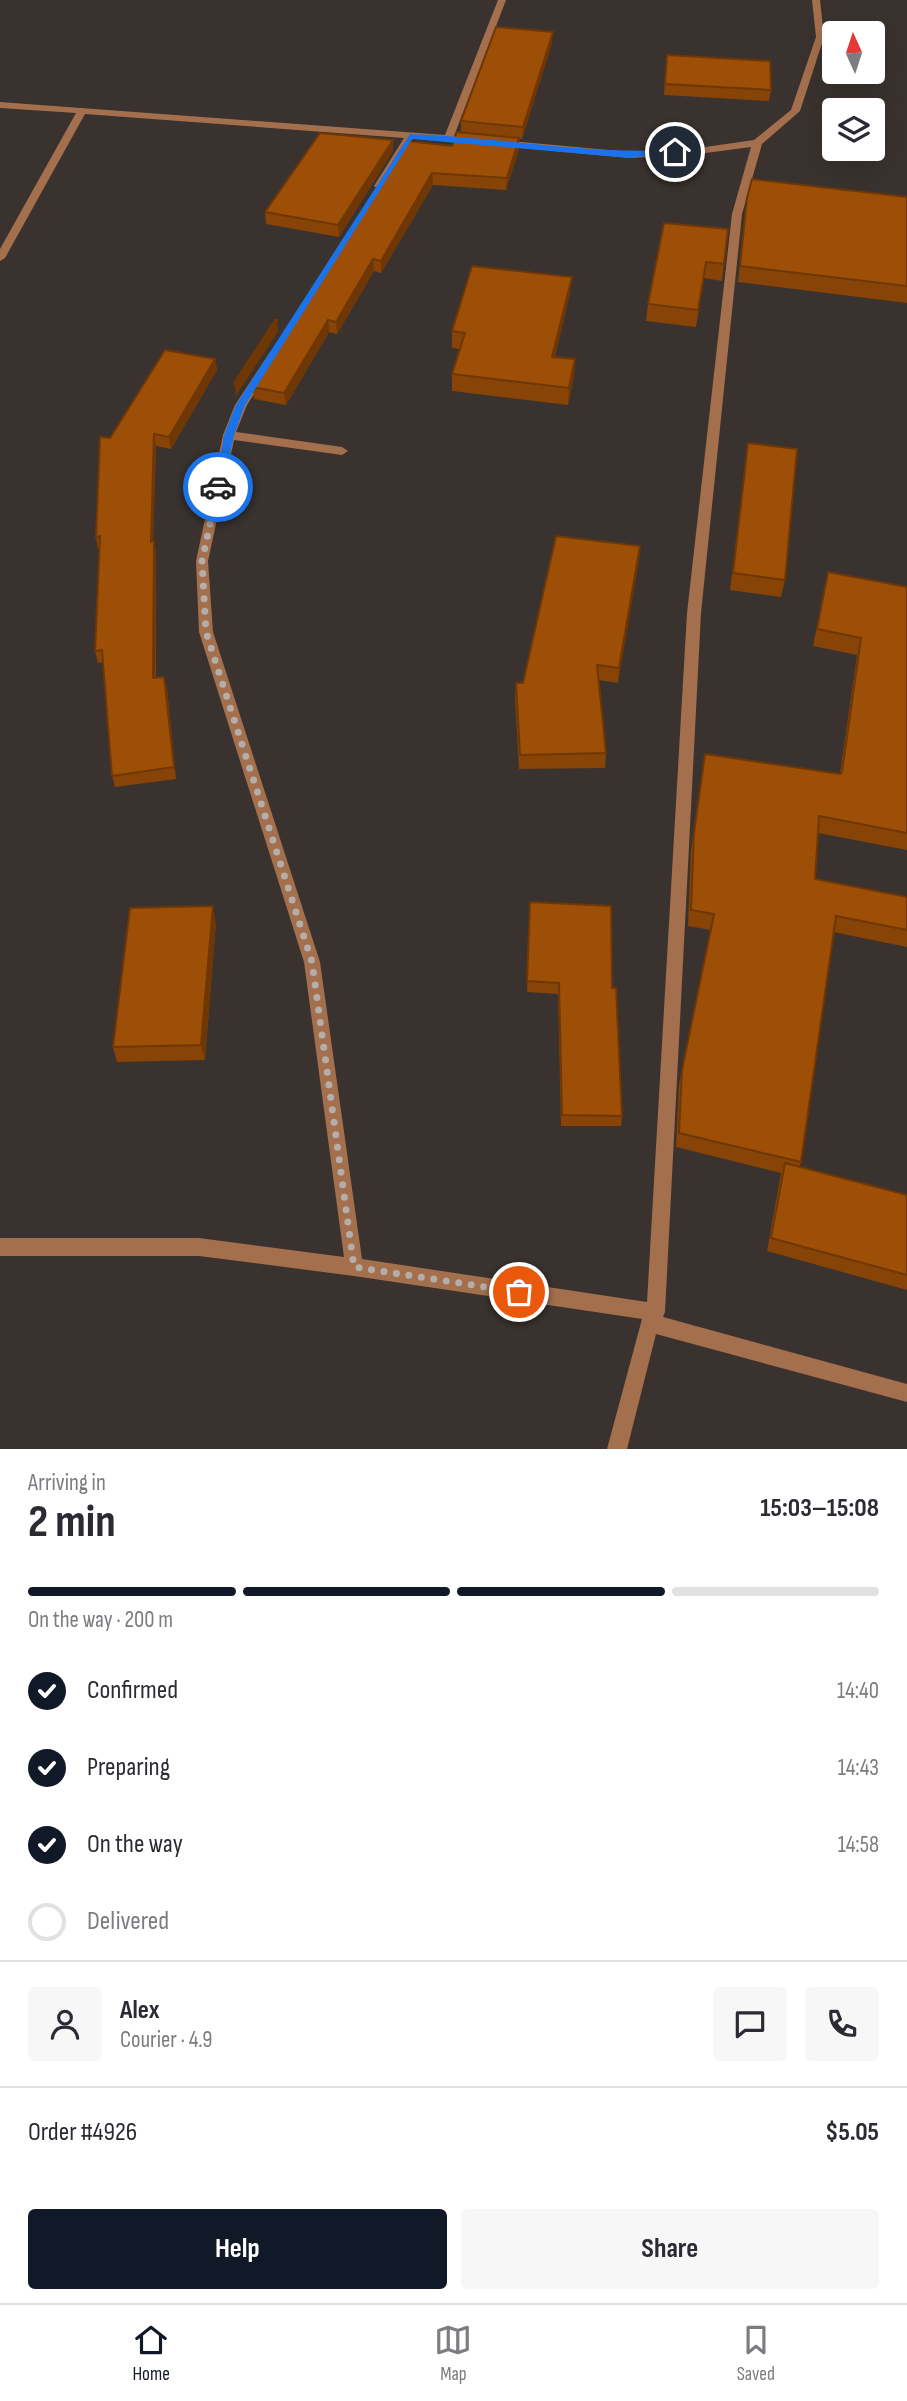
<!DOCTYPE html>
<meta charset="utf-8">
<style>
:root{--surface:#fff;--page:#f7f7f7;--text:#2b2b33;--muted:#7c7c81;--line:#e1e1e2;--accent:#111827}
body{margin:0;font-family:"Sofia Sans Condensed",sans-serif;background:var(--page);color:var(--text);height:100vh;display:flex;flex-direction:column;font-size:26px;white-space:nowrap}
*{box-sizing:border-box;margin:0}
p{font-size:23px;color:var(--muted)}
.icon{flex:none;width:38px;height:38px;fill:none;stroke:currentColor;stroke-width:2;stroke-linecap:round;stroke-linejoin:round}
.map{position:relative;height:1449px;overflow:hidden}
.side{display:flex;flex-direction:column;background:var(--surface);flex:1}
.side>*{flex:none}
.needle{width:46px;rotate:357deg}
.tools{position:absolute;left:822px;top:21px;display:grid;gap:14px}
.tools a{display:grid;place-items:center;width:63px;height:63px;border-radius:7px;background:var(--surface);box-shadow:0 7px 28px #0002;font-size:35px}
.pin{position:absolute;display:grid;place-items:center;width:60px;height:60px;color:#fff;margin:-30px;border:4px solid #fff;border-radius:50%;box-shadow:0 2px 7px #0007}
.courier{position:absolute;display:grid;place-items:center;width:70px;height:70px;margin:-35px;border:5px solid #1a73e8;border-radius:50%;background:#fff;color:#222;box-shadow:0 2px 9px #0007}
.overview em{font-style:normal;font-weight:700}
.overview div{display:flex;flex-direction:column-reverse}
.overview{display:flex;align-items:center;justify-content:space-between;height:119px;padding:0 28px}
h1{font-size:46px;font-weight:700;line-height:52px}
.bar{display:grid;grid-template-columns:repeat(4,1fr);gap:10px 7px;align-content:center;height:84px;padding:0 28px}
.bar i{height:9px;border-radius:5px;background:var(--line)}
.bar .active{background:var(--accent)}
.bar p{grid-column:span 4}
.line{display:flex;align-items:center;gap:18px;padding:0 28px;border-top:2px solid var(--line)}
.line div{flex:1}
.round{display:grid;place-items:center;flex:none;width:74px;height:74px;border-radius:7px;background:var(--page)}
ol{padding:0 28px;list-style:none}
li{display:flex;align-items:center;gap:21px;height:77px}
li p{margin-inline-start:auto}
li .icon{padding:7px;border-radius:50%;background:var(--accent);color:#fff;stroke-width:4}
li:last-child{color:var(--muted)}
li i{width:38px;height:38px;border:4px solid var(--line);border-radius:50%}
.action{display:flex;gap:14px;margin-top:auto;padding:14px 28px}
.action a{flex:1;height:80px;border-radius:7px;background:var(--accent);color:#fff;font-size:28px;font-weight:700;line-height:80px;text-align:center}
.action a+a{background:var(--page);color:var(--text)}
.tabs{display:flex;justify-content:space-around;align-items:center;height:98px;border-top:2px solid var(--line);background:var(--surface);font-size:19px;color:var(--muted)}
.tabs a{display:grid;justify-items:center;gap:4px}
.tabs .active{color:var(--accent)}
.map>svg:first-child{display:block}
</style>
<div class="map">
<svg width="907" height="1449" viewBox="0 0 907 1449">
<rect width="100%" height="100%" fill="#39322e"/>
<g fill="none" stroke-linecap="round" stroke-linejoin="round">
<g fill="#a46f4c" fill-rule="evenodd">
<path d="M498 0H506L454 136 477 138V142L413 138 384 186 379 189 374 186 404 138 85 114 5 258 0 261V249L76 113 0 108V102L445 135Z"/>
<path d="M812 0H820L824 37 800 111 762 144 742 214 701 613 665 1312 663 1317 907 1384V1402L656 1334 627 1449H607L642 1319 354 1276 199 1256H0V1238H199L344 1257 304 962 199 632 196 561 223 435 235 405 270 352 274 351 280 354 247 405 236 432 342 447 348 451 342 455 234 440 208 561 213 632 320 962 362 1259 647 1302 687 613 732 214 751 147 698 154 630 158 501 146 496 143 501 140 630 152 698 148 754 140 791 110 816 37Z"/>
</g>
</g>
<g fill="#874406">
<path d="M552 43 522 139H519V150L506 190 433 185 381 273 374 271 337 334 329 332 286 405 254 399 252 387 452 146 461 133V121Z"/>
<path d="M666 66 771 90 769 101 664 95Z"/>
<path d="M393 140V151L339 237 266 224 265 212Z"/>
<path d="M907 197V303L738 282 747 198Z"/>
<path d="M728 229 722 281 704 278 696 327 646 321 648 304Z"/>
<path d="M570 293 555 357 575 359 574 376 568 405 452 391V374L460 349 452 348V331Z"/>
<path d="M215 359 217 370 171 449 156 446 153 541 156 553V678L164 677 167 689 176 779 115 787 112 776 103 662 98 663 95 651 100 549H98L96 537 110 438Z"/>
<path d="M748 443 785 580 781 597 730 590Z"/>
<path d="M640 546 618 683 598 680 606 753 605 768 519 769 515 698 516 683H523Z"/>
<path d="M828 572 907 587V850L818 833 815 879 907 897V947L833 932 801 1162 799 1167 907 1195V1290L767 1251 781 1173 676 1147 679 1085 711 930 688 926 691 850 705 754 840 774 857 655 813 646Z"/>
<path d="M530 902 612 988 622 1116 621 1126H561L558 994 527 992Z"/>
<path d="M216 922 205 1060 117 1062 113 1047Z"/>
</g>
<g fill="#6e3705">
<path d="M553 32 552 43 522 139 523 127Z"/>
<path d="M519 138V150L506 190 507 178Z"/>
<path d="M393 140V151L339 237 338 225Z"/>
<path d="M432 173 433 185 381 273V261Z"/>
<path d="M373 259 374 271 337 334 336 322Z"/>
<path d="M572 277 570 293 551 374 552 357Z"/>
<path d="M277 320 278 332 236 396 234 383Z"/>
<path d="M328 320 329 332 286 405 284 393Z"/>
<path d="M215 359 217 370 171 449 169 437Z"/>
<path d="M575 359 574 376 568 405 569 388Z"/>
<path d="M154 434 156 446 153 554 151 542Z"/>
<path d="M154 541 156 553 155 690 153 678Z"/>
<path d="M640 546 639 562 618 683 619 668Z"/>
<path d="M164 677 167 689 176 779 174 767Z"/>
<path d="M213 906 216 922 205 1060 201 1045Z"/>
</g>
<g fill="#9d4f07" stroke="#6e3705" stroke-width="2">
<path d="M496 27 553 32 523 127 461 121Z"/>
<path d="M667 55 770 61 771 90 665 84Z"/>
<path d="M457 132 519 138 507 178 432 173 381 261 373 259 336 322 328 320 284 393 252 387 407 141 452 146Z"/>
<path d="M320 133 393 140 338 225 265 212Z"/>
<path d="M752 179 907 197V286L740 266 747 198Z"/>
<path d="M664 223 728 229 724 264 706 262 698 310 648 304Z"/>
<path d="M472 266 572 277 552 357 575 359 569 388 452 374 465 333 452 331Z"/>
<path d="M275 320H277L234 383Z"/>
<path d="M165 350 215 359 169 437 154 434 151 542 154 541 153 678 164 677 174 767 112 776 102 650 95 651 100 536 96 537 100 437 110 438Z"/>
<path d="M748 443 797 449 785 580 733 573Z"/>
<path d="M556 536 640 546 619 668 597 665 606 753 520 755 516 683H523Z"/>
<path d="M828 572 907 587V833L819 816 815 879 907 897V930L836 916 801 1162 679 1133 682 1070 714 914 691 910 694 833 705 754 840 774 842 772 861 638 817 629Z"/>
<path d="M530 902 611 906 612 988H616L622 1116 562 1115 559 983 527 981Z"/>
<path d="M213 906 201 1045 113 1047 130 908Z"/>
<path d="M785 1163 907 1195V1275L771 1238Z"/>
</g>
<path fill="#1a73e8" d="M410 134C498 137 587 155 675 150L679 152 630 158 412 139 245 405 234 435 223 487 215 489 224 435 236 405Z"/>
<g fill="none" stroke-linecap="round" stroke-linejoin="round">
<path stroke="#b4aeab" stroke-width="7" stroke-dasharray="0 12.6" d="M218 487 202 561 206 632 312 962 354 1267 519 1292"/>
</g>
</svg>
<div class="tools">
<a><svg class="needle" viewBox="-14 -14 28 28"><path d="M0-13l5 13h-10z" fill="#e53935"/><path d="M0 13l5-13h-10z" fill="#7c7c81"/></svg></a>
<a><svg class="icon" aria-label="layers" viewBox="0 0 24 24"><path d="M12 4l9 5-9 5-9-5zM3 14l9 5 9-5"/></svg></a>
</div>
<div class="pin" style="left:519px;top:1292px;background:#ea580c"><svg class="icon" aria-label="bag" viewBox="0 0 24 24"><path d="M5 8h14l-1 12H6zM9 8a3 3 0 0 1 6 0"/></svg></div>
<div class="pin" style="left:675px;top:152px;background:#1f2937"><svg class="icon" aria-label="home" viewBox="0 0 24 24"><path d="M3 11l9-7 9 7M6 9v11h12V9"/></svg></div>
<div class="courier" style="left:218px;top:487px"><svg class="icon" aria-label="car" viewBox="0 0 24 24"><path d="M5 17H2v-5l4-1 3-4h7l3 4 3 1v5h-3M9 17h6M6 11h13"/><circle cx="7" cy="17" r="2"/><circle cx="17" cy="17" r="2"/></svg></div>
</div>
<section class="side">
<div class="overview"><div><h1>2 min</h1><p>Arriving in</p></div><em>15:03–15:08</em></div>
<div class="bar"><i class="active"></i><i class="active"></i><i class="active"></i><i></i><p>On the way · 200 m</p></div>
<ol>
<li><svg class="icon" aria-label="check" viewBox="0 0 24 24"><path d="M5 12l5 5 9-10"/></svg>Confirmed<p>14:40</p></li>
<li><svg class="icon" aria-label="check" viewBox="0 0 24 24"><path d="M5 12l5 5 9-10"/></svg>Preparing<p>14:43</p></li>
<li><svg class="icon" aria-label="check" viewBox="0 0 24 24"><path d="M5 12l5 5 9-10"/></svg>On the way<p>14:58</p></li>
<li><i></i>Delivered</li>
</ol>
<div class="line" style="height:126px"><a class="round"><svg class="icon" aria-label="person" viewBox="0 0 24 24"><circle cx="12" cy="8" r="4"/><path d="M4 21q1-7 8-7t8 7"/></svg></a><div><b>Alex</b><p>Courier · 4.9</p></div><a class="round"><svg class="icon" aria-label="chat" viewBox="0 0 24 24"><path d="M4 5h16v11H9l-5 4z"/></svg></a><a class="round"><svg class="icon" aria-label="phone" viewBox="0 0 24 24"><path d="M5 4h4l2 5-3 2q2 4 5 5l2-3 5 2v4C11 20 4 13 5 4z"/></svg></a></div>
<div class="line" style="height:91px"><div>Order #4926</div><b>$5.05</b></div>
<div class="action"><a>Help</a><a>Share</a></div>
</section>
<nav class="tabs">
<a class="active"><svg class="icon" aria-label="home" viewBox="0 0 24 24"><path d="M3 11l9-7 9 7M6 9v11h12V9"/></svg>Home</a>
<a><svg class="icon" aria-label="map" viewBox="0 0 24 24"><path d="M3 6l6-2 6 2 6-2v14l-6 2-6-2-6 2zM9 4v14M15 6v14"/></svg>Map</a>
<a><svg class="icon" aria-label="saved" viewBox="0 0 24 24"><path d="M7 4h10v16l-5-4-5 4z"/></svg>Saved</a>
</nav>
